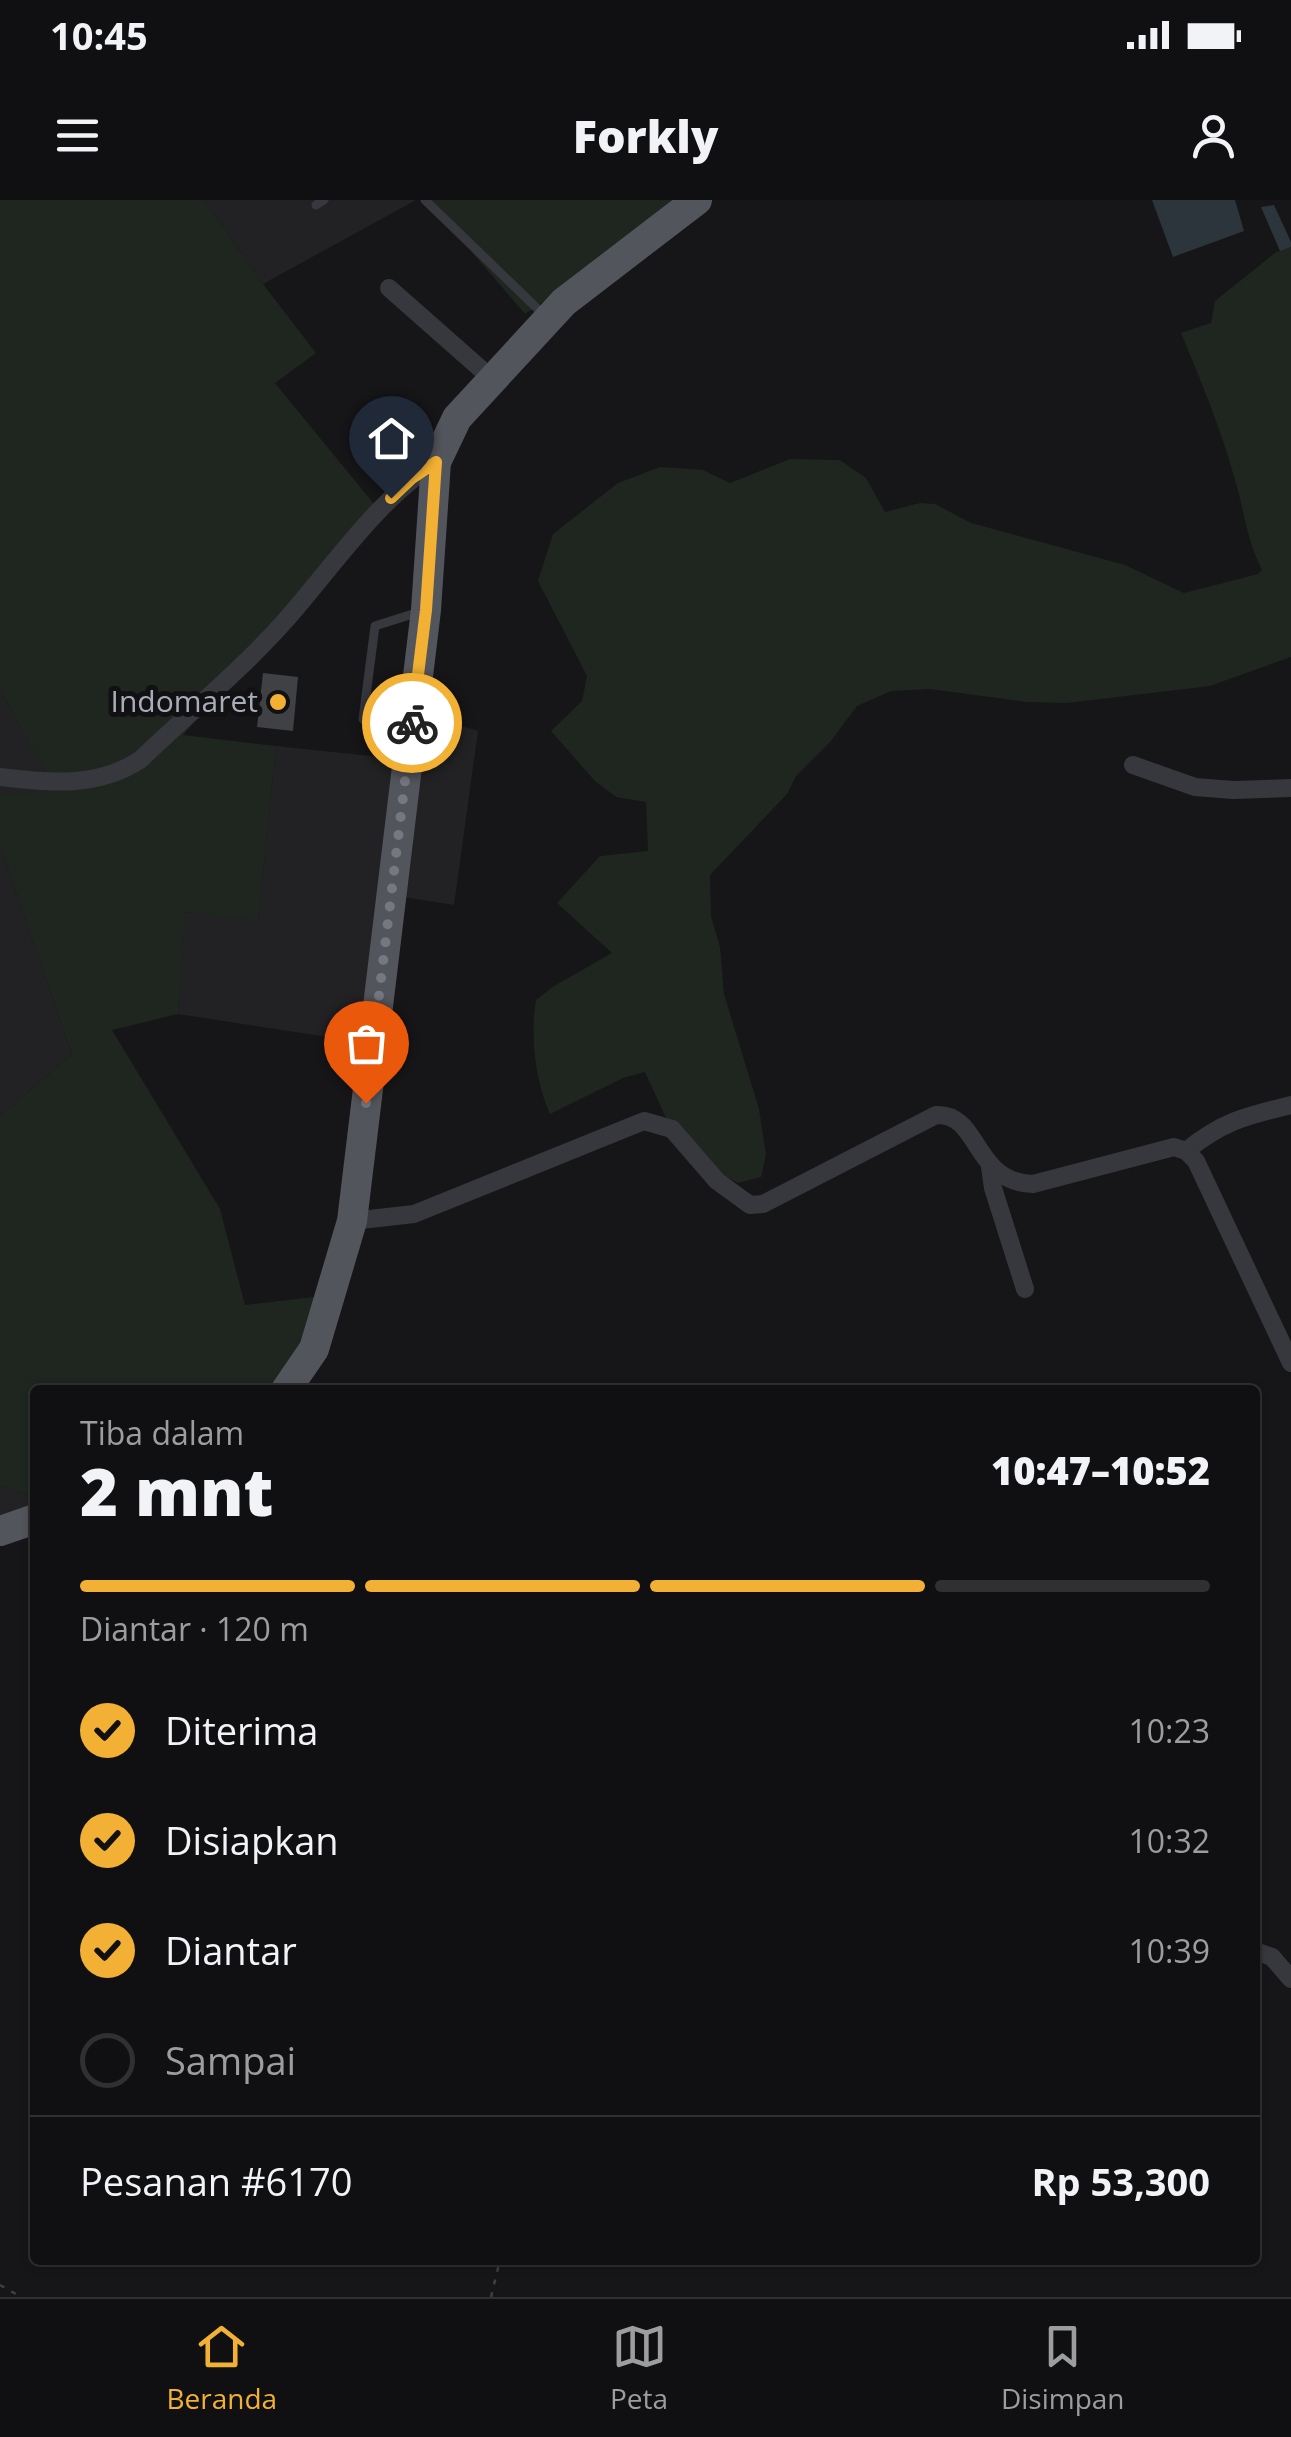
<!DOCTYPE html>
<html lang="id">
<meta charset="utf-8">
<style>
:root{--surface:#101012;--page:#1e1e20;--text:#f1f3f6;--muted:#9c9d9f;--line:#303032;--accent:#f2b134}
body{margin:0;font-family:"Open Sans",sans-serif;background:var(--page);color:var(--text);height:100vh;display:flex;flex-direction:column;font-size:38px;white-space:nowrap}
*{box-sizing:border-box;margin:0}
p{font-size:32px;color:var(--muted)}
.icon{flex:none;width:55px;height:55px;fill:none;stroke:currentColor;stroke-width:2;stroke-linecap:round;stroke-linejoin:round}
.map{position:relative;flex:1;overflow:hidden}
.panel{position:absolute;left:30px;top:1185px;width:1230px;height:880px;display:flex;flex-direction:column;background:var(--surface);border-radius:10px;box-shadow:0 2px 8px #0004,0 0 0 2px var(--line)}
.panel>*{flex:none}
.pin{position:absolute;display:grid;place-items:center;width:85px;height:85px;color:#fff;margin:-102px -42px;border-radius:50% 50% 50% 0;rotate:-45deg;box-shadow:0 0 10px #0007}
.pin .icon{rotate:45deg}
.courier{position:absolute;display:grid;place-items:center;width:100px;height:100px;margin:-50px;border:8px solid #f2b134;border-radius:50%;background:#fff;color:#222;box-shadow:0 2px 12px #0007}
.summary em{font-style:normal;font-weight:800}
.summary div{display:flex;flex-direction:column-reverse}
.summary{display:flex;align-items:center;justify-content:space-between;height:170px;padding:0 50px}
h1{font-size:65px;font-weight:800;line-height:75px}
.bar{display:grid;grid-template-columns:repeat(4,1fr);gap:15px 10px;align-content:center;height:120px;padding:0 50px}
.bar i{height:12px;border-radius:8px;background:var(--line)}
.bar .selected{background:var(--accent)}
.bar p{grid-column:span 4}
.line{display:flex;align-items:center;gap:25px;padding:0 50px;border-top:2px solid var(--line)}
.line div{flex:1}
ol{padding:0 50px;list-style:none}
li{display:flex;align-items:center;gap:30px;height:110px}
li p{margin-inline-start:auto}
li .icon{padding:10px;border-radius:50%;background:var(--accent);color:#111;stroke-width:4}
li:last-child{color:var(--muted)}
li i{width:55px;height:55px;border:5px solid var(--line);border-radius:50%}
.status{display:flex;justify-content:space-between;align-items:center;height:70px;padding:0 50px;background:var(--surface);direction:ltr}
.status svg{height:28px;fill:currentColor}
header{display:flex;justify-content:space-between;align-items:center;height:130px;padding:0 50px;background:var(--surface);font-size:45px;font-weight:800}
.menu{display:flex;justify-content:space-around;align-items:center;height:140px;border-top:2px solid var(--line);background:var(--surface);font-size:28px;color:var(--muted)}
.menu a{display:grid;justify-items:center;gap:5px}
.menu .selected{color:var(--accent)}
.map>svg:first-child{display:block}
</style>
<div class="status"><b>10:45</b><svg viewBox="0 0 49 12"><path d="M0 12V9h3v3zM5 12V6h3v6zM10 12V3h3v9zM15 12V0h3v12zM26 1h20v11H26zM47 4h2v5h-2z"/></svg></div>
<header><svg class="icon" aria-label="menu" viewBox="0 0 24 24"><path d="M4 6h16M4 12h16M4 18h16"/></svg>Forkly<svg class="icon" aria-label="person" viewBox="0 0 24 24"><circle cx="12" cy="8" r="4"/><path d="M4 21q1-7 8-7t8 7"/></svg></header>
<div class="map">
<svg width="1291" height="2097" viewBox="0 0 1291 2097">
<rect width="100%" height="100%" fill="#161618"/>
<g fill="#222225">
<path d="M204 0H416L263 84Z"/>
<path d="M0 490 58 593 0 594Z"/>
<path d="M415 512 478 531 454 705 385 694 361 842 178 814 184 712 258 719 276 546 409 560Z"/>
<path d="M0 646 72 854 0 916Z"/>
<path d="M0 1286 35 1297V1327L0 1339Z"/>
</g>
<g fill="#1e261f">
<path d="M0 0H204L263 84 316 153 275 183 378 309 183 535 276 546 258 720 185 712 178 814 112 830 220 1009 245 1105 331 1095 294 1190H35V1297L0 1286V916L72 854 0 646V594L57 592 0 490Z"/>
<path d="M427 0H698L525 114Z"/>
<path d="M1291 47V457L1210 486 1067 503 1027 502 930 489 891 491 857 506 830 542 796 576 787 594 710 675 711 716 720 747 724 794 759 909 766 955 761 977 738 983 724 976 667 920 645 872 623 878 550 914C535 881 530 835 536 800L554 786 612 753 557 703 600 656 648 651 646 602 616 597 595 581 551 531 582 501 587 476 538 381 553 334 618 283 660 267 703 270 730 283 790 259 840 260 866 278 885 312 920 303 935 304 971 323 1125 365 1184 393 1258 374 1262 370C1246 338 1245 313 1235 280 1221 229 1201 181 1181 133L1211 123 1215 101 1276 52Z"/>
</g>
<g fill="#2c353c">
<path d="M1152 0H1235L1244 31 1173 57Z"/>
<path d="M1274 5 1291 42V47L1280 51 1261 7Z"/>
</g>
<path fill="#404145" d="M263 473 298 477 293 531 257 527Z"/>
<g fill="none" stroke-linecap="round" stroke-linejoin="round">
<g stroke="#3d3f44" stroke-width="2.5" stroke-dasharray="5 8" stroke-linecap="butt">
<path d="M0 2085 21 2097"/>
<path d="M491 2097 500 2060"/>
</g>
<g stroke="#37383d" stroke-width="9">
<path d="M425 0 546 117"/>
<path d="M316 5 324 0"/>
<path d="M405 523H367L363 519 375 426 419 412"/>
</g>
<g stroke="#37383d" stroke-width="18">
<path d="M389 88 491 178"/>
<path d="M1133 565 1195 587 1233 590 1291 588"/>
<path d="M0 577C49 583 97 588 140 560 188 514 240 471 284 422 332 368 375 302 436 262"/>
<path d="M1186 951C1223 921 1246 916 1291 905"/>
<path d="M990 967 993 988 1025 1089"/>
<path d="M352 1021 414 1014 644 921 672 929 717 981 750 1005 763 1004 936 915C981 913 972 982 1033 984L1174 947 1186 951 1196 961 1291 1163"/>
<path d="M1255 1751 1272 1757 1291 1779"/>
</g>
<g stroke="#53555c" stroke-width="30">
<path d="M286 1190 314 1149 352 1021 426 410 436 262 457 218 564 102 697 0"/>
<path d="M0 1331 35 1319"/>
</g>
</g>
<g fill="none" stroke-linecap="round" stroke-linejoin="round">
<path stroke="#757880" stroke-width="10" stroke-dasharray="0 18" d="M366 903 412 523"/>
<path stroke="#f2b134" stroke-width="12" d="M391 298 412 278 436 262 426 410 412 523"/>
</g>
<circle fill="#f2b134" stroke="#111113" stroke-width="4" cx="278" cy="502" r="10"/>
<g text-anchor="middle" stroke-width="10" stroke-linejoin="round" paint-order="stroke">
<g font-size="30" fill="#a8adb8" stroke="#111113" text-anchor="end">
<text x="258" y="512">Indomaret</text>
</g>
</g>
</svg>
<div class="pin" style="left:366px;top:903px;background:#ea580c"><svg class="icon" aria-label="bag" viewBox="0 0 24 24"><path d="M5 8h14l-1 12H6zM9 8a3 3 0 0 1 6 0"/></svg></div>
<div class="pin" style="left:391px;top:298px;background:#1f2937"><svg class="icon" aria-label="home" viewBox="0 0 24 24"><path d="M3 11l9-7 9 7M6 9v11h12V9"/></svg></div>
<div class="courier" style="left:412px;top:523px"><svg class="icon" aria-label="bike" viewBox="0 0 24 24"><circle cx="6" cy="16" r="4"/><circle cx="18" cy="16" r="4"/><path d="M6 16l4-8h5l3 8M10 8l3 8H6M13 5h3"/></svg></div>
<section class="panel">
<div class="summary"><div><h1>2 mnt</h1><p>Tiba dalam</p></div><em>10:47–10:52</em></div>
<div class="bar"><i class="selected"></i><i class="selected"></i><i class="selected"></i><i></i><p>Diantar · 120 m</p></div>
<ol>
<li><svg class="icon" aria-label="check" viewBox="0 0 24 24"><path d="M5 12l5 5 9-10"/></svg>Diterima<p>10:23</p></li>
<li><svg class="icon" aria-label="check" viewBox="0 0 24 24"><path d="M5 12l5 5 9-10"/></svg>Disiapkan<p>10:32</p></li>
<li><svg class="icon" aria-label="check" viewBox="0 0 24 24"><path d="M5 12l5 5 9-10"/></svg>Diantar<p>10:39</p></li>
<li><i></i>Sampai</li>
</ol>
<div class="line" style="height:130px"><div>Pesanan #6170</div><b>Rp 53,300</b></div>
</section>
</div>
<nav class="menu">
<a class="selected"><svg class="icon" aria-label="home" viewBox="0 0 24 24"><path d="M3 11l9-7 9 7M6 9v11h12V9"/></svg>Beranda</a>
<a><svg class="icon" aria-label="map" viewBox="0 0 24 24"><path d="M3 6l6-2 6 2 6-2v14l-6 2-6-2-6 2zM9 4v14M15 6v14"/></svg>Peta</a>
<a><svg class="icon" aria-label="saved" viewBox="0 0 24 24"><path d="M7 4h10v16l-5-4-5 4z"/></svg>Disimpan</a>
</nav>
